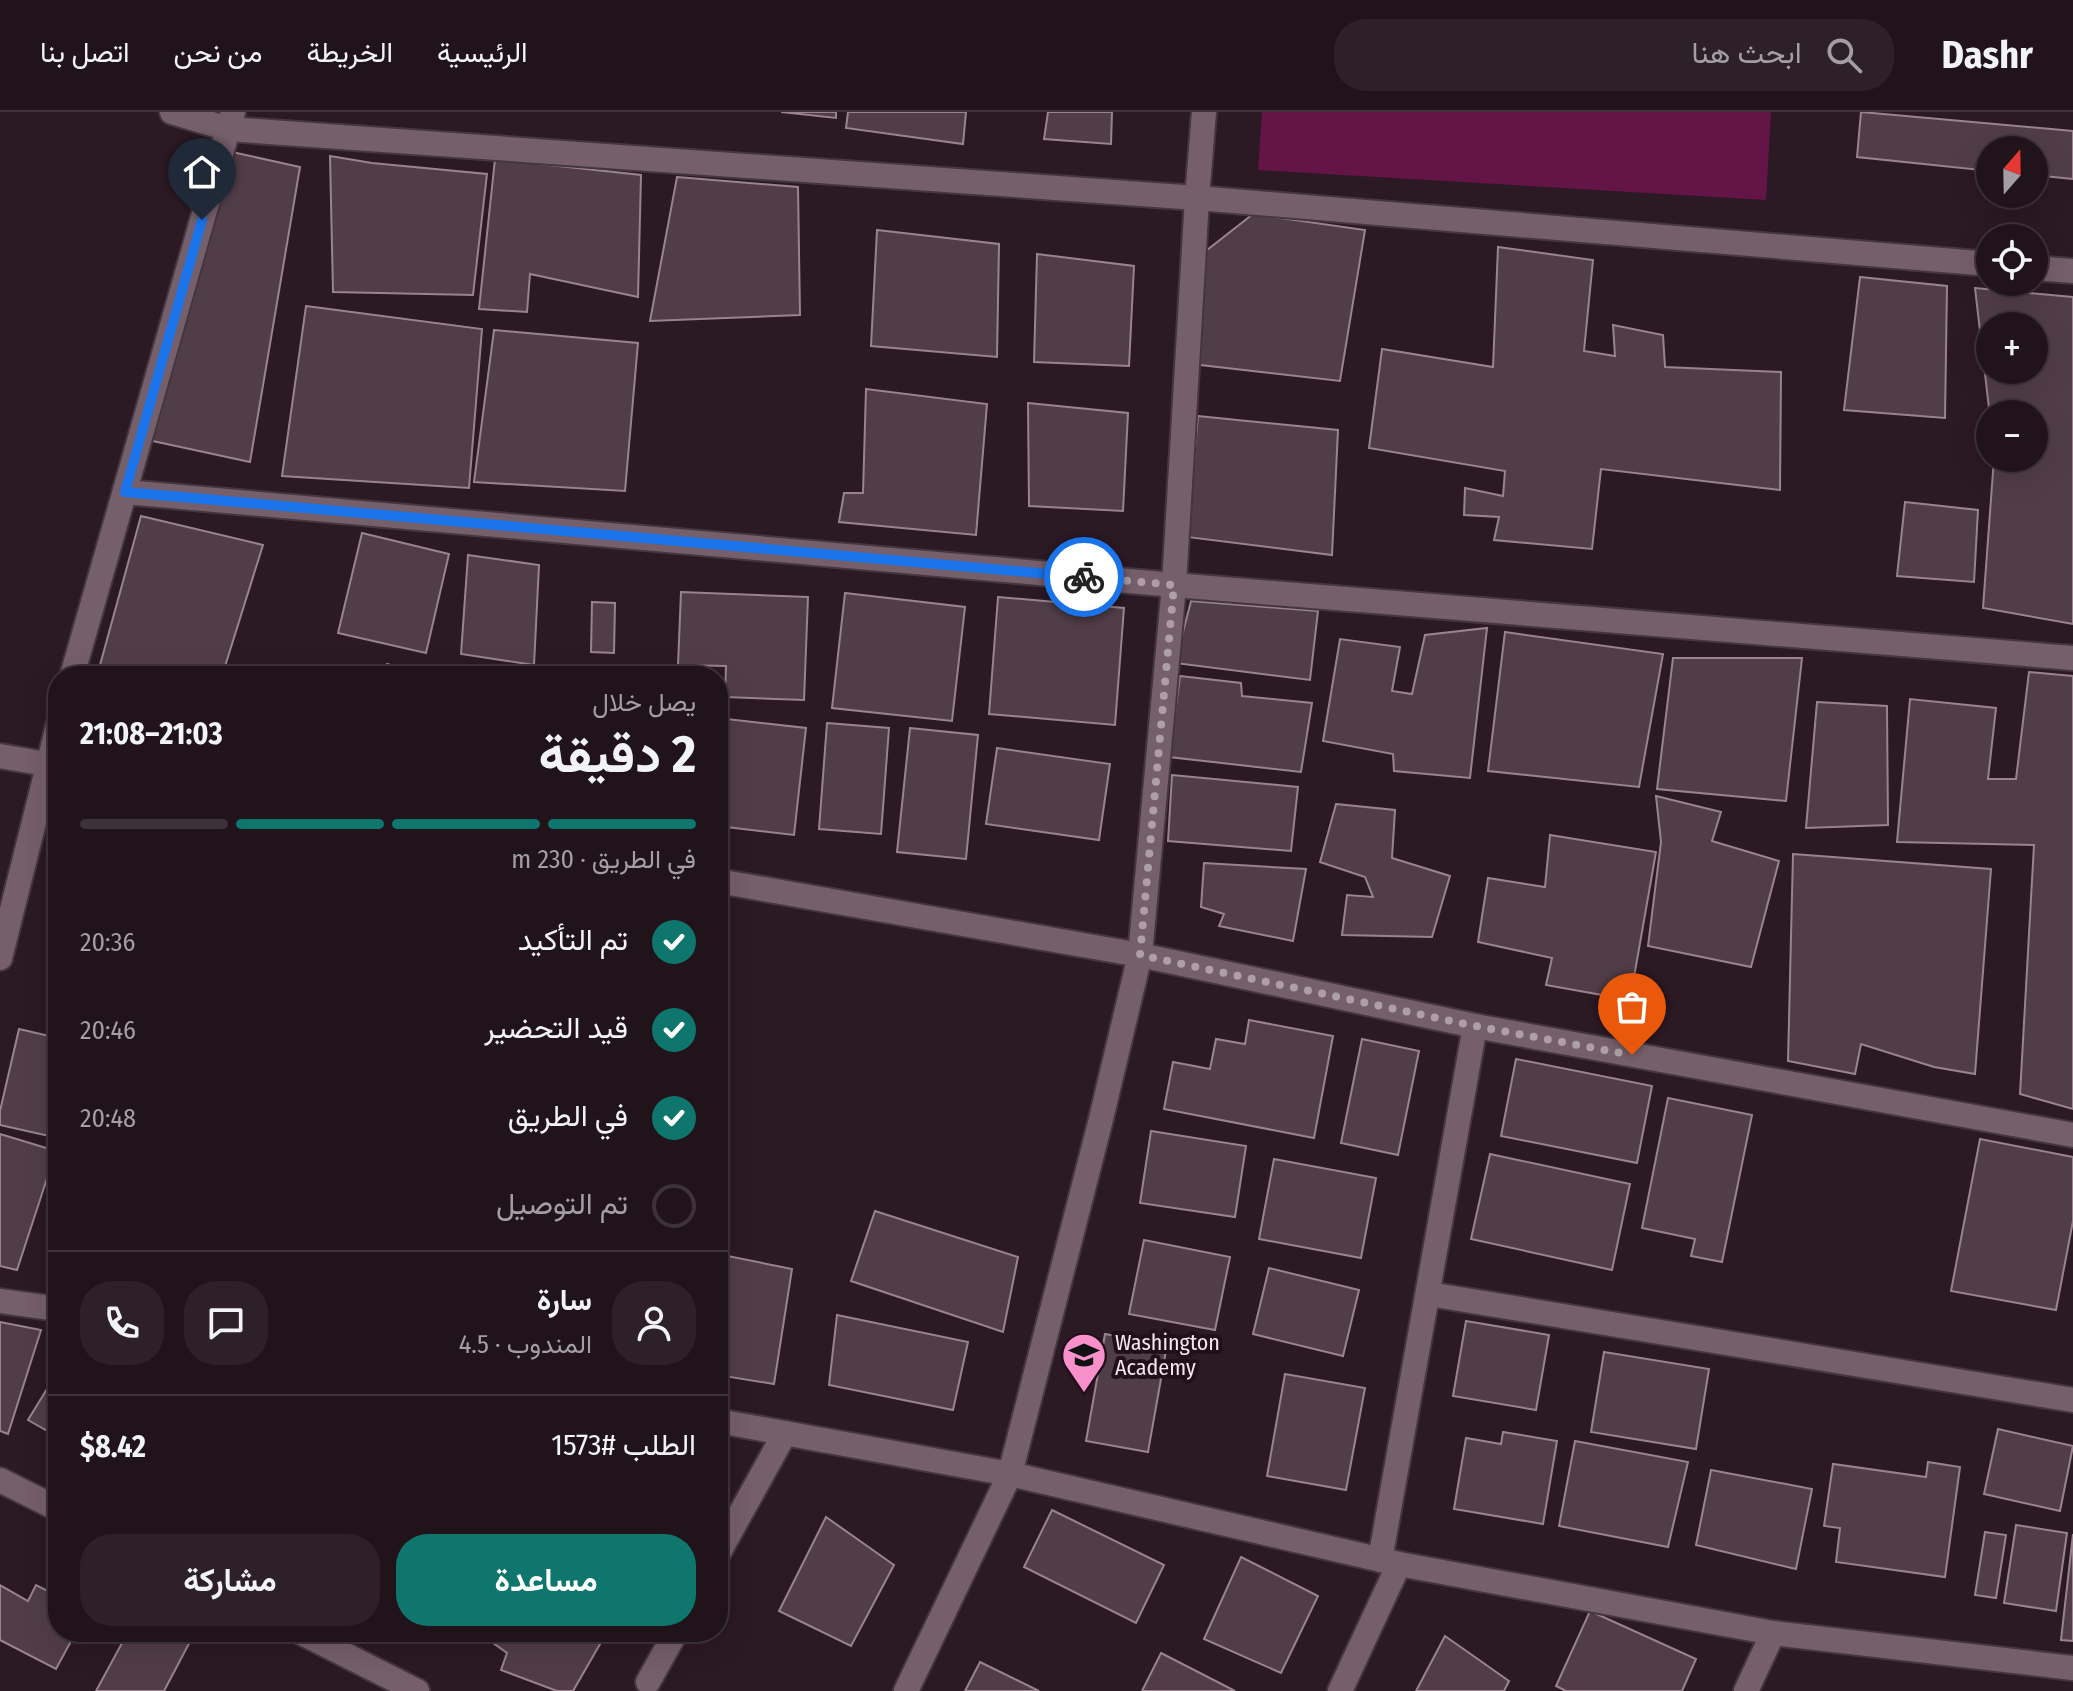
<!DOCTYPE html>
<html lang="ar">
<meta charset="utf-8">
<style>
:root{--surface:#20131a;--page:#2d2027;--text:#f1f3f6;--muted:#a29ea2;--line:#3d3239;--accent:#0f766e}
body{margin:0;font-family:"Fira Sans Condensed",Vazirmatn,sans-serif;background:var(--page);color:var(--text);direction:rtl;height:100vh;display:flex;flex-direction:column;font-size:30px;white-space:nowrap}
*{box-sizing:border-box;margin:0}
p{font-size:26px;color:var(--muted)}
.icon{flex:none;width:44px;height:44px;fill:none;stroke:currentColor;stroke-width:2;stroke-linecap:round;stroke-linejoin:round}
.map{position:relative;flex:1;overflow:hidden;direction:ltr}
.panel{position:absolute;left:48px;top:554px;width:680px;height:976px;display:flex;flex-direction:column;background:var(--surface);border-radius:32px;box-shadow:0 8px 32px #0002,0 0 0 2px var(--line);direction:rtl}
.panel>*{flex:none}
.needle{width:52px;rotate:20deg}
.buttons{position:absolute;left:1976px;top:24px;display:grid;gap:16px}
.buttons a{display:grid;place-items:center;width:72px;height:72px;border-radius:50%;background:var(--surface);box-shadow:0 8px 32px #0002,0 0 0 2px var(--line);font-size:40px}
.pin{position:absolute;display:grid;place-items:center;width:68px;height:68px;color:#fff;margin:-82px -34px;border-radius:50% 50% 50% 0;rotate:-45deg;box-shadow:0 0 8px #0007}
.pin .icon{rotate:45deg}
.courier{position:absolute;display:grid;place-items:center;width:80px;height:80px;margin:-40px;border:6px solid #1a73e8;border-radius:50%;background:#fff;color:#222;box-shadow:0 2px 10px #0007}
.summary em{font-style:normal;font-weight:700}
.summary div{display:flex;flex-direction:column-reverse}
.summary{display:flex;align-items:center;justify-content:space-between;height:136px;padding:0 32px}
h1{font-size:52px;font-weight:700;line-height:60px}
.bar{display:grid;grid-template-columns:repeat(4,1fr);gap:12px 8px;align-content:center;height:96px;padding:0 32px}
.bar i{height:10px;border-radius:6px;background:var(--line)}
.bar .active{background:var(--accent)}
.bar p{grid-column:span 4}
.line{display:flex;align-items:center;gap:20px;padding:0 32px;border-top:2px solid var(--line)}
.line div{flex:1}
.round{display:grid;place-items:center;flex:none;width:84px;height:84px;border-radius:32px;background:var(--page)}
ol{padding:0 32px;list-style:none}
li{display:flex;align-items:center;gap:24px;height:88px}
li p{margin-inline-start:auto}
li .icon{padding:8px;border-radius:50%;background:var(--accent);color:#fff;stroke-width:4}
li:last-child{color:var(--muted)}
li i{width:44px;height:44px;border:4px solid var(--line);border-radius:50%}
.button{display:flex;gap:16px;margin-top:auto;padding:16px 32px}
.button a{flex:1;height:92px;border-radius:32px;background:var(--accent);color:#fff;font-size:32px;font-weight:700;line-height:92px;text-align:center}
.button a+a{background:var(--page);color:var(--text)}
header{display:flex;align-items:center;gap:48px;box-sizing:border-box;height:112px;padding:0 40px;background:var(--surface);border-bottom:2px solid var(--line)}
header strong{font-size:38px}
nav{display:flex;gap:44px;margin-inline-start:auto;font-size:28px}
.search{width:560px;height:72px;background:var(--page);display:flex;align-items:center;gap:20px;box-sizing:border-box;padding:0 28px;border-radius:32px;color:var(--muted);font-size:30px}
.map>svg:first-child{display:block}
</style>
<header>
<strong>Dashr</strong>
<div class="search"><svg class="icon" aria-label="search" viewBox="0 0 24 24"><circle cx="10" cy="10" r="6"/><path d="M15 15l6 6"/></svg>ابحث هنا</div>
<nav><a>الرئيسية</a><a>الخريطة</a><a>من نحن</a><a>اتصل بنا</a></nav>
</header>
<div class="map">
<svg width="2073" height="1579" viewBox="0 0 2073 1579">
<rect width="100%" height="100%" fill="#2b1923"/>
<path fill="#631547" d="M1262 0H1771L1766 88 1258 58Z"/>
<g fill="#513d47" stroke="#9a838f" stroke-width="2" fill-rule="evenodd">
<path d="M781 0H836V6Z"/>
<path d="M848 0H966L963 32 846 16Z"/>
<path d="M1048 0H1112L1111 32 1044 27Z"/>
<path d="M1861 0 2073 19V67L2034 63V38H1990V59L1857 45Z"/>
<path d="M232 40 300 55 250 350 148 328Z"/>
<path d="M330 44 372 51 487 62 473 183 333 180Z"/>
<path d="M495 47 641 63 638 185 530 162 527 200 479 197Z"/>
<path d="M677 65 798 75 800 203 650 209Z"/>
<path d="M1253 102 1365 118 1340 269 1192 252 1193 149Z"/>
<path d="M877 118 999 132 997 245 871 234Z"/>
<path d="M1498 135 1593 148 1584 239 1615 244 1613 213 1663 223 1665 255 1781 260 1780 378 1601 357 1592 437 1494 428 1499 405 1464 403 1465 376 1503 384 1505 359 1369 336 1382 237 1493 255Z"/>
<path d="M1037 142 1134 154 1129 254 1034 250Z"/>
<path d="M1860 165 1947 174 1945 306 1844 298Z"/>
<path d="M1975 176 2073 185V512L1983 496 1994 346H2034V302H1990V305ZM1990 214H2034V258H1990Z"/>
<path d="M306 194 482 217 469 376 282 364Z"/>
<path d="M494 218 638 231 625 379 474 370Z"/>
<path d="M866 277 987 292 976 423 839 410 844 381H863Z"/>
<path d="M1028 291 1128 301 1123 399 1029 394Z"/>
<path d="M1198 304 1338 318 1332 443 1187 425Z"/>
<path d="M1905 390 1978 398 1974 470 1897 464Z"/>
<path d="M141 404 263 433 222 564H97Z"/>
<path d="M362 421 449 442 426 541 338 521Z"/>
<path d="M468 443 539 453 534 553 461 542Z"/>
<path d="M681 480 808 485 804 588 725 585 726 554 678 553Z"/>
<path d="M845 481 965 495 952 609 832 596Z"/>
<path d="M998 485 1124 496 1115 613 989 602Z"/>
<path d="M1191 489 1318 499 1310 568 1175 551Z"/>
<path d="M592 490 615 491 614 541 591 540Z"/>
<path d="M1487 516 1470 666 1394 659 1393 642 1323 629 1340 527 1400 535 1392 579 1412 582 1425 523Z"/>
<path d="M1505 520 1663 542 1639 675 1488 659Z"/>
<path d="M1673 546H1802L1786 689 1657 677Z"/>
<path d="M387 552 434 564H384Z"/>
<path d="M2029 560 2073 564V997L2020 982 2034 733 1897 730 1910 587 1996 596 1988 667H2016Z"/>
<path d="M1180 564 1241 571 1242 584 1312 591 1301 660 1169 645Z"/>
<path d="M1817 590 1887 594 1888 713 1806 716Z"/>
<path d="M718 606 806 616 794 723 718 714Z"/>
<path d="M827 611 889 616 881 722 819 717Z"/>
<path d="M910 616 978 623 966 747 897 740Z"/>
<path d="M997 636 1110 652 1099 728 986 712Z"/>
<path d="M1172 663 1298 675 1291 739 1168 729Z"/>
<path d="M1656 684 1721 700 1712 729 1779 749 1751 855 1648 834 1661 730Z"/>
<path d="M1336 692 1395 698 1392 746 1450 764 1432 825 1342 823 1347 783 1373 785 1365 765 1320 750Z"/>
<path d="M1550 723 1656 740 1630 888 1546 873 1552 846 1478 830 1488 766 1545 775Z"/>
<path d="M58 736V784L48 781Z"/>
<path d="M1793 742 1991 757 1975 962 1934 955 1861 932 1855 962 1788 949Z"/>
<path d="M1204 751 1306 757 1293 829 1219 814 1224 802 1201 795Z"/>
<path d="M58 823V880L47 877Z"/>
<path d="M1249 908 1333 924 1314 1026 1164 997 1173 950 1210 957 1216 927 1245 932Z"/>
<path d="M19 917 58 926V1026L0 1013V999Z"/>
<path d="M1362 927 1419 939 1398 1043 1341 1031Z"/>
<path d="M1516 947 1652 974 1637 1051 1501 1024Z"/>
<path d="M1668 986 1752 1003 1722 1150 1691 1144 1695 1127 1642 1116Z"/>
<path d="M1151 1019 1246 1034 1235 1105 1140 1091Z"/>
<path d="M0 1022 56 1039 17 1158 0 1154Z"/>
<path d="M1980 1027 2073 1045V1109L2056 1198 1951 1179Z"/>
<path d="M1490 1042 1630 1072 1612 1158 1471 1127Z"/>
<path d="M1274 1047 1376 1066 1361 1146 1259 1127Z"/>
<path d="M875 1099 1018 1145 1003 1220 851 1169Z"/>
<path d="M1144 1128 1230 1145 1215 1218 1129 1202Z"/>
<path d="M718 1142 792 1157 774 1272 718 1263Z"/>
<path d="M1269 1156 1359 1178 1343 1244 1253 1222Z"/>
<path d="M837 1203 968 1230 953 1298 829 1273Z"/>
<path d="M1466 1209 1549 1223 1536 1298 1453 1284Z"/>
<path d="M0 1210 41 1218 8 1322 0 1319Z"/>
<path d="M1105 1222 1167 1233 1148 1340 1086 1329Z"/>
<path d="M1604 1240 1709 1257 1696 1337 1591 1320Z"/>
<path d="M58 1259V1325L28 1308Z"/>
<path d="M1285 1262 1365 1276 1346 1378 1267 1364Z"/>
<path d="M1998 1317 2073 1334 2060 1399 1984 1382Z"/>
<path d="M1503 1320 1557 1329 1543 1412 1454 1397 1466 1326 1501 1332Z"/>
<path d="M1575 1329 1688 1350 1668 1435 1559 1414Z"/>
<path d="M1928 1350 1960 1355 1945 1465 1836 1450 1840 1416 1824 1414 1833 1352 1926 1365Z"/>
<path d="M1711 1358 1812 1377 1796 1457 1696 1433Z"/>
<path d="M1052 1398 1164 1453 1136 1511 1024 1455Z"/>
<path d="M826 1405 894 1453 851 1534 779 1499Z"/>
<path d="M2016 1413 2067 1421 2056 1499 2004 1491Z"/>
<path d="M1985 1420 2006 1423 1996 1486 1975 1483Z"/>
<path d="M2073 1422V1529L2061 1528Z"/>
<path d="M1241 1445 1318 1484 1281 1561 1204 1527Z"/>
<path d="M0 1473 28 1489 36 1473 58 1484V1520H76L56 1557 0 1528Z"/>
<path d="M1590 1499 1696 1547 1682 1579H1566L1556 1574Z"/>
<path d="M128 1520H181L192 1526 164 1579H96Z"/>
<path d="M485 1520H607L573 1579H557L501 1558 507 1541 483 1524Z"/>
<path d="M1445 1524 1509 1569 1504 1579H1416Z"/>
<path d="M1161 1541 1235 1579H1142Z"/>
<path d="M980 1550 1039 1579H965Z"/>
</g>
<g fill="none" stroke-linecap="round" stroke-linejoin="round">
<g stroke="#44363e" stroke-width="28">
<g id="minor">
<path d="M172 0 228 17 1197 86 1990 152"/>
<path d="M2034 156 2073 159"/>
<path d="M125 380 1174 473 2073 546"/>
<path d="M72 564 233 0"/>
<path d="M0 644 58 654"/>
<path d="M718 769 1140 843 1475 914 2073 1023"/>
<path d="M0 846 58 614"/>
<path d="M1429 1182 2073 1288"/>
<path d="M0 1189 58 1197"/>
<path d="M718 1309 1010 1362 1399 1452 1773 1521 2073 1556"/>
<path d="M0 1368 58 1397"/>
<path d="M718 1442 785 1321"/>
<path d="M1380 1448 1475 914"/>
<path d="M300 1520 417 1579"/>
<path d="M648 1570 676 1520"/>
<path d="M906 1579 1010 1362 1100 1011 1140 843 1174 473 1197 86 1204 0"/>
<path d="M1340 1579 1399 1452"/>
<path d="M1746 1579 1773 1521"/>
</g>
</g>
<use href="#minor" stroke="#755f6a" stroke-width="24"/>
</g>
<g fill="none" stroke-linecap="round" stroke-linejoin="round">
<path stroke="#ae9fa7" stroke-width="8" stroke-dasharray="0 14.4" d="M1084 465 1174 473 1140 843 1475 914 1632 943"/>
<path stroke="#1a73e8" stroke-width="10" d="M202 108 125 380 1084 465"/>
</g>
<defs>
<g id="university-pin" transform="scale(2.3)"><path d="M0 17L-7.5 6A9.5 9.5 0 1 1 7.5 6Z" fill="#f890cb" stroke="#21101a"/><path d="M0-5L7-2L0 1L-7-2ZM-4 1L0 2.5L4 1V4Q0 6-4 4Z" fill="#111"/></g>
</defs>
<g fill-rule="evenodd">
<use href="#university-pin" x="1084" y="1243"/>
</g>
<g text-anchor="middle" stroke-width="8" stroke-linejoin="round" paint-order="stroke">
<g font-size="22" fill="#f4e7ee" stroke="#21101a" text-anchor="start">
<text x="1115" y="1238">Washington<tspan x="1115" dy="25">Academy</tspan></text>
</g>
</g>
</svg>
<div class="buttons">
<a><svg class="needle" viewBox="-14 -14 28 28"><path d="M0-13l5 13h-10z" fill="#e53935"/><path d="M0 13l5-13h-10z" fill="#a29ea2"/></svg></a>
<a><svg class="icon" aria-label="locate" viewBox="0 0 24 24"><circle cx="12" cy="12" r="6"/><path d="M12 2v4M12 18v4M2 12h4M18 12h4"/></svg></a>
<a>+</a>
<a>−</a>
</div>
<div class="pin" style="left:1632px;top:943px;background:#ea580c"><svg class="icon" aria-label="bag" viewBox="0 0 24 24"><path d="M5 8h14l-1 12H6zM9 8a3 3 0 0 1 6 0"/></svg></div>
<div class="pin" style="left:202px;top:108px;background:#1f2937"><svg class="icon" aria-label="home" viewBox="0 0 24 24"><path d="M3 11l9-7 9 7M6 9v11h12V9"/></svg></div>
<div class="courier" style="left:1084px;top:465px"><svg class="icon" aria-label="bike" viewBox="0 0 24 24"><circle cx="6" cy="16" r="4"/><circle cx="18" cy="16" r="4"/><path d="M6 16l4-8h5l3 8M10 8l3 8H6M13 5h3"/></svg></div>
<section class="panel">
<div class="summary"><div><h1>2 دقيقة</h1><p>يصل خلال</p></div><em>21:03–21:08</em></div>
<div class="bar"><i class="active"></i><i class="active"></i><i class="active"></i><i></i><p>في الطريق · 230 m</p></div>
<ol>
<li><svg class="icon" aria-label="check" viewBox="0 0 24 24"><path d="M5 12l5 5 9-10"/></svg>تم التأكيد<p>20:36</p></li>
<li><svg class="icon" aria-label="check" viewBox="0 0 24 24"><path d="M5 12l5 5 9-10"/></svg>قيد التحضير<p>20:46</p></li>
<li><svg class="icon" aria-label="check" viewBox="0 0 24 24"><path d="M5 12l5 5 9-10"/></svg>في الطريق<p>20:48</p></li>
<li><i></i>تم التوصيل</li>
</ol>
<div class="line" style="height:144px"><a class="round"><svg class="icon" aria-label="person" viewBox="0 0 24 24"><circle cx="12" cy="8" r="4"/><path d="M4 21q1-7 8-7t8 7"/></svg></a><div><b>سارة</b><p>المندوب · 4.5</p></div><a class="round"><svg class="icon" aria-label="chat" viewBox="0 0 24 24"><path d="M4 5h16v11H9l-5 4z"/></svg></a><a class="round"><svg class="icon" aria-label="phone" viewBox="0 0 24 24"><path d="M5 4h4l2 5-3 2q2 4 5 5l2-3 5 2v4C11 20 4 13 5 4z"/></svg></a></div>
<div class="line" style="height:104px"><div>الطلب #1573</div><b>$8.42</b></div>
<div class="button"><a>مساعدة</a><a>مشاركة</a></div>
</section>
</div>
